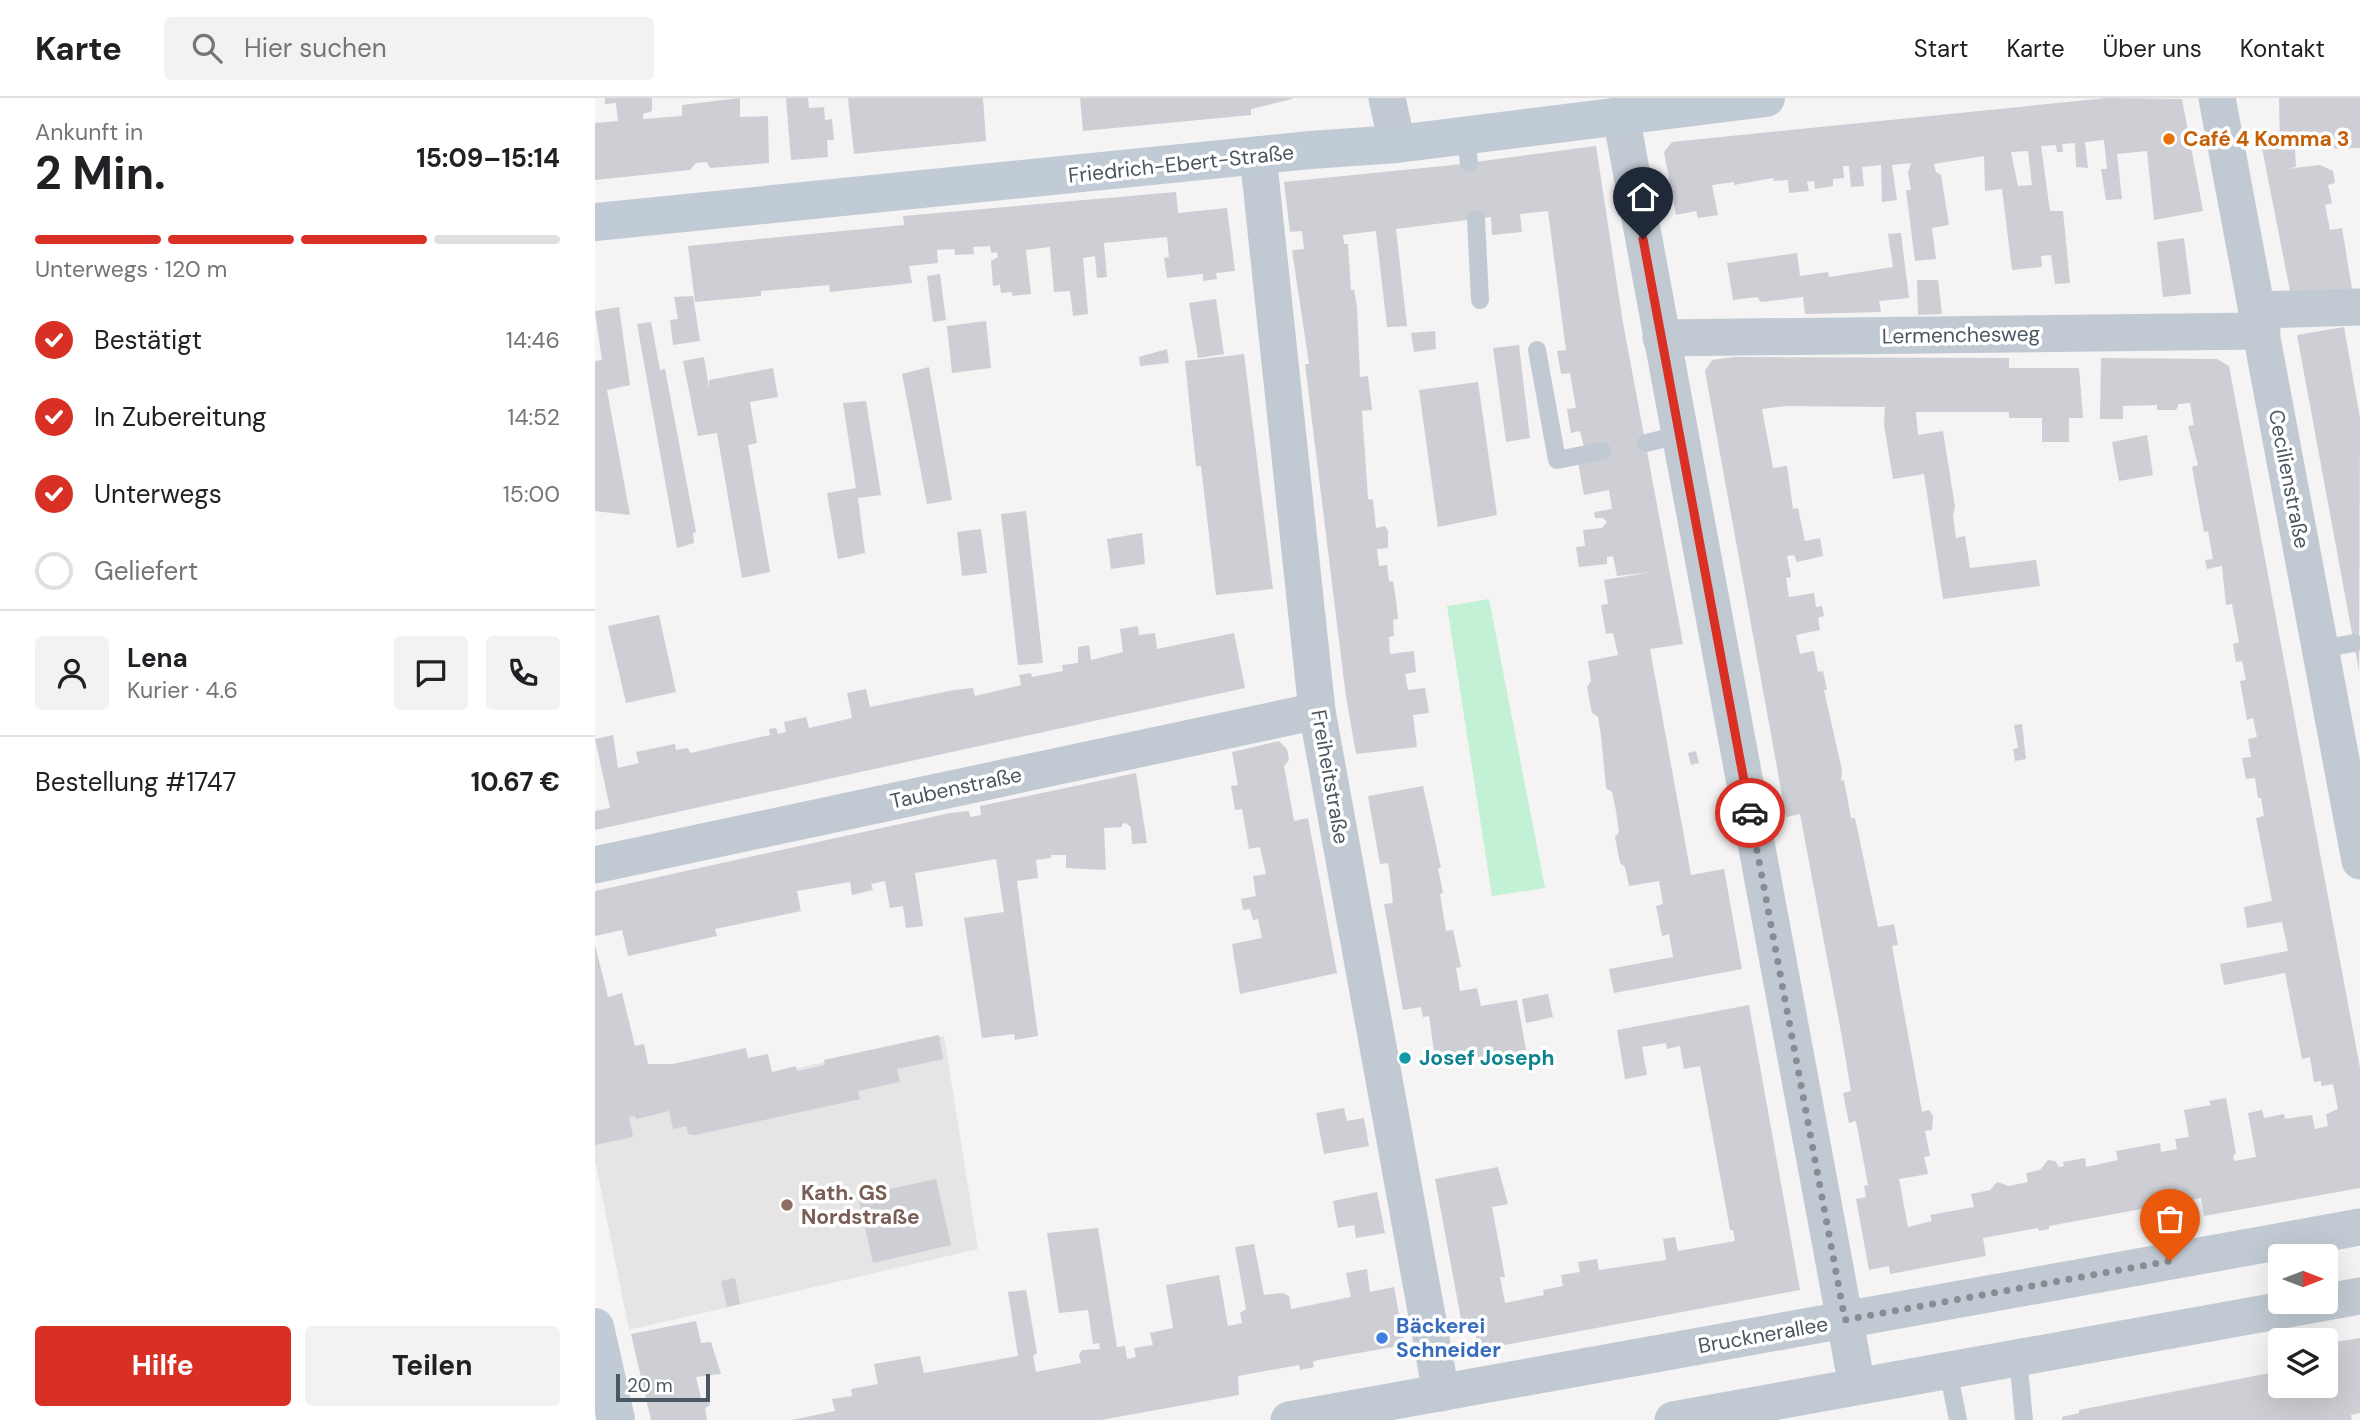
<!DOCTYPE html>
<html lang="de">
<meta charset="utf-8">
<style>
:root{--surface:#fff;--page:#f2f2f2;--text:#202124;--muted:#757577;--line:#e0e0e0;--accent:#d93025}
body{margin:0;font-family:"DM Sans",sans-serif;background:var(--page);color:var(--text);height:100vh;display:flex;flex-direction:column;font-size:26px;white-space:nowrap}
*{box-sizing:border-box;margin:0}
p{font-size:23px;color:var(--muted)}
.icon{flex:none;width:38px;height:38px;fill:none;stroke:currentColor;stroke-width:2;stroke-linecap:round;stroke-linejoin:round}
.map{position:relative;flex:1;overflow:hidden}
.sheet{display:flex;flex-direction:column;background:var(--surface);width:595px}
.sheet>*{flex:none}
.needle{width:46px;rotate:90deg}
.fabs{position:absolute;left:1673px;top:1146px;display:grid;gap:14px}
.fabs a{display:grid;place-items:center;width:70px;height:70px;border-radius:7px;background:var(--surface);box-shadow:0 7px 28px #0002;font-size:35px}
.scale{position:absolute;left:21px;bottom:18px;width:94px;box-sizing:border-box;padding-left:7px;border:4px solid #4a5661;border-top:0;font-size:19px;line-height:24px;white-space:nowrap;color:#4a5661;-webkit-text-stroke:5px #fff;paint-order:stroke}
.pin{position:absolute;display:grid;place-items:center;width:60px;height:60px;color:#fff;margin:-72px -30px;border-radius:50% 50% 50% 0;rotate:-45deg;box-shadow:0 0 7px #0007}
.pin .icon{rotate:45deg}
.courier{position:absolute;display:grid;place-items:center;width:70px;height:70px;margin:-35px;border:5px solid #d93025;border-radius:50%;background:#fff;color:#222;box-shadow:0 2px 9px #0007}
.headline em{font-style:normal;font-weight:700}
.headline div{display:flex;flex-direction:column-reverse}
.headline{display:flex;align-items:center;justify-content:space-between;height:119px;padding:0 35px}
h1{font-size:46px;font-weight:700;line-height:52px}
.bar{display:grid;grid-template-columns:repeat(4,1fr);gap:10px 7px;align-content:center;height:84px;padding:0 35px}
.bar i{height:9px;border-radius:5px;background:var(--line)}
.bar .active{background:var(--accent)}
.bar p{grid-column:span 4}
.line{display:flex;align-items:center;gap:18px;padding:0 35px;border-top:2px solid var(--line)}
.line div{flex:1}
.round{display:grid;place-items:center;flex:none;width:74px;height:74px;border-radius:7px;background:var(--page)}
ol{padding:0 35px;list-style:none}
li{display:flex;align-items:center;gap:21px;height:77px}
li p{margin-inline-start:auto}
li .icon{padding:7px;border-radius:50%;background:var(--accent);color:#fff;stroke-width:4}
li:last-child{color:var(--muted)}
li i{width:38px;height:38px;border:4px solid var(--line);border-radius:50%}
.cta{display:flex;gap:14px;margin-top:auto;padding:14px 35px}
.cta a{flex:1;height:80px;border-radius:7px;background:var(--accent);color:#fff;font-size:28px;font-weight:700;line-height:80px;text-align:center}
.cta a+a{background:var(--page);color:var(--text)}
header{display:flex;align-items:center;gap:42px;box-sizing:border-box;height:98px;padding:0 35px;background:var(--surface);border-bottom:2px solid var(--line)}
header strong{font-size:33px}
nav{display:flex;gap:38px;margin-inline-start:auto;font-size:24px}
.search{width:490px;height:63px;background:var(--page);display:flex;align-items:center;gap:18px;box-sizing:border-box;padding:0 24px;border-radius:7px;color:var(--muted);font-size:26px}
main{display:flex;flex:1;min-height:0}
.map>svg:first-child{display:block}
</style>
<header>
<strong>Karte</strong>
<div class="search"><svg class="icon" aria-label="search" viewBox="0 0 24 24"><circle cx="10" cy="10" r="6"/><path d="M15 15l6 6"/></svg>Hier suchen</div>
<nav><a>Start</a><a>Karte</a><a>Über uns</a><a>Kontakt</a></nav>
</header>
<main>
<section class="sheet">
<div class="headline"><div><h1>2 Min.</h1><p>Ankunft in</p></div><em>15:09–15:14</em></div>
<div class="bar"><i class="active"></i><i class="active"></i><i class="active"></i><i></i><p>Unterwegs · 120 m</p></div>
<ol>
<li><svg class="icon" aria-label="check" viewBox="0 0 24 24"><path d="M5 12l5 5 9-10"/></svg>Bestätigt<p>14:46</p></li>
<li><svg class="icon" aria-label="check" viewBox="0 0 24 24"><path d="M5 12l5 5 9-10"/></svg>In Zubereitung<p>14:52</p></li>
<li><svg class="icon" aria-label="check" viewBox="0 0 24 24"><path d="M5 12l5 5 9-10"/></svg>Unterwegs<p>15:00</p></li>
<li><i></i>Geliefert</li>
</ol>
<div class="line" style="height:126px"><a class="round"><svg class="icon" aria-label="person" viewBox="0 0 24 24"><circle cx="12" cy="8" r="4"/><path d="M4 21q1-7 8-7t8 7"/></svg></a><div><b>Lena</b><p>Kurier · 4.6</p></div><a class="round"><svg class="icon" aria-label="chat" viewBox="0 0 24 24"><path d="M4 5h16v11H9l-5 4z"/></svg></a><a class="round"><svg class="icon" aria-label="phone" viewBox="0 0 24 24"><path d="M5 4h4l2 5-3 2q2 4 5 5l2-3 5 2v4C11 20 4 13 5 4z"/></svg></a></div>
<div class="line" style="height:91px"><div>Bestellung #1747</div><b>10.67 €</b></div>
<div class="cta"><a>Hilfe</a><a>Teilen</a></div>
</section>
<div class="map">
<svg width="1765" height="1322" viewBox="0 0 1765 1322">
<rect width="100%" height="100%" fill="#f5f3f3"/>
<path fill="#e6e4e5" d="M349 938 383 1151 34 1232 0 1062V1014Z"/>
<path fill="#c3f1d5" d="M894 501 950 790 897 798 852 508Z"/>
<g fill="#cdcfd5" fill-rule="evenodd">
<path d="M10 0H57V13L48 16V21L87 18V7L145 0V19L173 18 174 65 115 70 112 64 101 65 95 72 0 82V25L23 23 21 5 10 6Z"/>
<path d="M191 0H213L214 10 229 9 230 22 237 21 239 42H232L233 59 196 62Z"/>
<path d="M253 0H388L391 43 259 56Z"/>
<path d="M485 0H697V1L656 11V17L488 33Z"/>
<path d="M1512 0 1587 1 1608 113 1559 122 1552 53 1522 56 1527 101 1511 102 1506 71H1512L1509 42 1490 44 1493 70 1481 69 1480 45 1467 46 1468 54H1462L1461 47 1446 48 1455 113H1468L1475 185 1460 186 1456 157 1446 158 1447 169 1417 172 1407 91 1390 93 1389 58 1339 66 1341 74 1346 77 1354 127 1337 130 1341 161 1320 163 1311 92H1316L1313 75 1316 65 1297 67 1302 102 1287 104 1286 67 1267 69 1269 88 1256 89 1254 68H1248L1249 80 1238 81V88L1220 91 1219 83 1212 84 1214 93 1194 95 1193 82 1179 83 1178 80 1139 87V84L1117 87 1123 117 1103 120 1101 113 1081 117 1069 54 1077 44ZM1433 53 1437 87 1423 88 1416 54Z"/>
<path d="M1684 0H1765V50L1700 51 1701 69 1691 71 1725 67 1738 73 1740 85 1733 87 1737 105 1730 107 1735 132 1747 130 1757 191 1696 198 1667 50H1685Z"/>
<path d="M1001 48 1028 225 1088 546 1055 551 1096 777 1129 771 1147 871 1019 895 1014 871 1078 859 1074 836 1067 838 1061 808 1068 806 1064 783 1034 788 1030 769 1025 765 1020 739 1024 734 1021 713 1017 694 1011 690 1006 638 1003 619 997 615 992 589 996 583 993 563 1023 557 1018 535 1011 536 1006 507 1013 506 1009 482 1057 474 1022 478 1018 458 1012 459V466L984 469 981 449 990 448 988 432 1007 430 1012 424 1008 420H1000L999 414 1017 411 1014 392 989 397 983 365 989 349 985 333 976 335 972 311 981 310 975 275 966 276 962 253 971 252 953 113 925 116 927 134 897 137 896 119 801 131 812 228 792 229 781 133 748 137 749 146H753L756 192H759L762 209 765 279 773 278 777 312 767 313 773 401 778 402 781 430 790 428 793 433V450L782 451 784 468 792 467 794 484 798 483 801 502 803 521 798 522 799 538 794 539 795 556 819 553 821 574 810 576 813 592 830 590 834 615 818 617 822 649 761 656 751 599 710 266H714L697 152 709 151 707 133 695 134 689 84 858 67Z"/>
<path d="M581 94 583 115 632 110 640 173 621 175 622 181 608 183V176L572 180 569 160 574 159 572 139 509 145 512 179 502 180 500 158 488 160 493 216 478 218 475 193 459 194 455 149 431 152 436 196 417 198V194L406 195 405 187 398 188 396 163 403 159 402 154 396 155 395 148 378 149 379 156 360 157 359 151 342 152 343 165 314 168 317 185 235 194 234 187 166 193V198L100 204 93 148 309 127 308 118Z"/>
<path d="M1306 135 1314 200 1284 203 1286 214 1210 216 1208 199 1166 204 1162 199 1138 202 1132 165 1202 155 1205 178 1233 174 1234 179 1298 169 1293 136Z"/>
<path d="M1589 140 1596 196 1568 199 1562 144Z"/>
<path d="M345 176 351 222 338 224 332 178Z"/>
<path d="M1322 182H1343L1347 216 1323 217Z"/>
<path d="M98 198 105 243 78 247 75 222 83 221 79 199Z"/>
<path d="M621 201 629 256 603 260 594 205Z"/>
<path d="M24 209 35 287 12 292 35 417 0 413V263L7 262 0 213Z"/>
<path d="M391 223 396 270 357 275 352 228Z"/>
<path d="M56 224 65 272 70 271 101 434 98 435 99 445 82 450 42 226Z"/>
<path d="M1749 229 1765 320 1764 573 1702 237Z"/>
<path d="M840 233 841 251 819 254 816 235Z"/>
<path d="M924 247 935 340 911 344 898 250Z"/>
<path d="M572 251 574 265 545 268 544 259Z"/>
<path d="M649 256 678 491 621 497 606 368H601L590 263Z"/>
<path d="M109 259 114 290V282L178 270 183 299 155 304 162 345 153 347 175 474 147 480 122 335 103 338 88 263Z"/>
<path d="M1139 259 1414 260V270H1484L1488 320H1474V344H1447V320H1414V314H1321L1323 337 1348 333 1360 409 1358 417 1361 440 1370 438 1375 470 1441 462 1445 488 1348 501 1329 376 1298 381 1289 327 1290 309 1192 308 1167 311 1178 370 1192 368 1198 411 1203 410 1210 443 1225 440 1228 458 1202 464 1199 457 1192 458 1196 479 1191 480 1194 499 1219 495 1221 509 1227 508 1229 518 1223 520 1225 532 1201 537 1205 556 1219 553 1223 574 1228 573 1232 592H1229L1247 672 1246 683 1249 682 1256 720H1260L1283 829 1299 826 1303 847 1297 848 1327 1014 1334 1012 1338 1018 1337 1032 1330 1033 1335 1058 1329 1059 1333 1076 1304 1081 1313 1129 1337 1123 1335 1117 1379 1109 1376 1096 1395 1092 1402 1084 1414 1088 1433 1084 1431 1075 1445 1072 1453 1062 1460 1063 1464 1069 1469 1068 1468 1064 1490 1060 1491 1069 1523 1062 1521 1053 1565 1045 1566 1054 1582 1051 1580 1041 1594 1039 1589 1012 1616 1007 1614 1003 1631 1000 1641 1055 1638 1058 1639 1063 1661 1059 1653 1015 1667 1012 1669 1020 1689 1016 1690 1021 1717 1017 1720 1031 1733 1028 1731 1016 1743 1011 1738 986 1726 988V983L1719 984 1715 959 1707 961 1690 875 1629 887 1625 866 1693 853 1687 824 1652 830 1649 809 1677 803 1661 720 1669 718 1666 700H1663L1660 680 1651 681 1647 660 1656 659 1653 641 1662 639 1658 620 1652 622 1645 583 1651 582 1647 563 1641 564 1638 546 1644 544 1637 506 1631 507 1627 468 1612 471 1610 462 1618 461 1613 433 1609 434 1597 369 1603 367 1593 328 1599 327 1595 305 1584 306 1581 312H1562V307L1528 308V321H1505L1506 260 1622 261 1634 268 1765 970V1090L1609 1118 1606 1100 1454 1128V1131L1444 1133 1443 1130 1388 1140 1391 1158 1295 1176 1294 1168 1274 1172 1261 1101 1271 1099 1269 1088 1273 1087 1261 1023 1254 1025 1248 995 1256 993 1246 934 1205 716 1191 719 1110 273 1117 262Z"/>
<path d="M334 269 357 402 332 406 307 276Z"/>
<path d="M883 284 902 417 843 429 824 292Z"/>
<path d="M271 303 286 397 263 400 270 455 243 461 232 395 261 390 248 305Z"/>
<path d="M1552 337 1558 377 1524 383 1517 344Z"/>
<path d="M431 413 448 565 423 567 406 416Z"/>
<path d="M386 431 392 475 367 478 362 434Z"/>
<path d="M547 435 550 466 516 471 512 441Z"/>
<path d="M64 517 81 594 31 605 13 528Z"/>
<path d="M543 528 544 537 560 535 562 551 639 535 650 590 0 732V713L15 710 0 641 18 637 23 670 44 665 41 654 80 646 81 652 93 650 95 655 175 637 174 631 181 630 183 636 191 634 189 624 211 619 214 630 257 620 252 595 271 591 275 609 359 592 378 590 380 598 426 587 424 577 436 575 437 579 468 573 467 567 483 565V549L494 547 496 562 528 554 525 531Z"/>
<path d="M1427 626 1431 661 1420 663 1418 651 1423 650 1419 627Z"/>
<path d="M684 643 692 651 694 662 689 668 699 723 713 720 742 875 645 896 637 846 667 840 663 821 658 822 655 811 648 812 646 801 661 798 658 778 671 776 665 749 654 751 647 711 640 712 636 688 643 687 637 654Z"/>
<path d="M1101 653 1104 665 1096 667 1093 655Z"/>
<path d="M541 675 552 745 537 746 536 729 531 725 527 726V729L509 730 511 772 471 770V757H456V760L441 762 443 780 422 783 443 938 420 942 419 936 387 940 369 820 409 814 401 761 320 775 328 828 311 830 308 808 295 810 290 783 276 786 278 792 257 797 255 784 202 793 206 813 120 831 122 838 33 858 27 832 0 838V793L355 715 374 713 375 719 386 717 385 708Z"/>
<path d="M828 688 846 770H843L848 795 845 796 851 833 858 832 866 869 861 870 865 893 882 890 886 908 922 902 931 952 865 965 863 956 840 960 834 918 828 919 826 909 808 912 789 806 798 805 795 777 793 765 785 766 773 698Z"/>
<path d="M0 847 13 899 27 895 40 948 49 946 53 966H78L151 950 153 960 173 956 177 974 201 968 202 973 230 967 229 962 344 937 348 961 302 971 305 984 263 993 265 1001 100 1037 93 1036 91 1028 78 1031 74 1013 41 1021 40 1018 34 1019 38 1039 0 1047Z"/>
<path d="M953 896 958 919 931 925 927 901Z"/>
<path d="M1154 907 1205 1192 883 1252 880 1230 868 1232 840 1081 903 1069 913 1106 897 1109 910 1179H905L910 1205 949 1197 948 1192 968 1188 966 1177 985 1174 983 1164 1002 1161 1004 1172 1071 1162 1068 1141 1080 1139 1083 1153 1140 1143 1138 1132H1135L1105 968 1089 971 1085 948 1072 951 1071 945 1047 949 1052 977 1030 981 1022 932Z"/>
<path d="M749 1010 752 1023 769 1020 774 1048 729 1056 721 1015Z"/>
<path d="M341 1081 356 1147 278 1165 263 1098Z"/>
<path d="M782 1094 790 1135 761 1140 759 1127 743 1130 738 1103Z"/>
<path d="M503 1130 522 1249 530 1248 532 1261 541 1259 539 1250 558 1247 555 1235 578 1230 571 1187 624 1177 633 1228 647 1225 645 1215 651 1211 640 1149 659 1146 669 1197 687 1195 694 1198 696 1211 756 1199 751 1175 772 1171 775 1194 799 1189 810 1247 723 1262 718 1264 719 1269 705 1272 704 1267 643 1278 644 1297 506 1322H197L240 1313 237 1301 257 1298 256 1291 283 1286 279 1266 325 1258 329 1275 423 1258 413 1194 431 1192 442 1255 438 1258 441 1274 486 1265 484 1257 487 1252 505 1251 504 1245 498 1246 493 1212 464 1215 452 1135Z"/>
<path d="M140 1180 145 1206 132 1209 126 1183Z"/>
<path d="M101 1223 106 1245 116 1244 126 1276 101 1279 107 1304 114 1302 115 1307 110 1310 112 1322H56L36 1236Z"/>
<path d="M1765 1240V1315L1756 1317 1757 1322H1467V1319L1484 1315V1312L1685 1273V1288H1731V1265L1737 1263 1734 1245Z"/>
</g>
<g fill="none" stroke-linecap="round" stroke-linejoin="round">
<g stroke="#c1cad2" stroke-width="18">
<path d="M870 37 874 65"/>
<path d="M881 121 885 202"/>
<path d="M942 252 962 362 1007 353"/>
<path d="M1051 345 1084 337"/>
<path d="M1726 551 1759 545"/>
<path d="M1423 1260 1429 1322"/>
<path d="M1353 1272 1363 1322"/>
</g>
<g stroke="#c1cad2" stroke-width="37">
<path d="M792 0 802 46"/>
<path d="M1622 0 1765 763"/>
<path d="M1026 18 1262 1288"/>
<path d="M663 57 722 613 846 1295"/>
<path d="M1663 212 1765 209"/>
<path d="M1066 240 1667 233"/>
<path d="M0 767 722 613"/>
<path d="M694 1322 1765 1129"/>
<path d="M1078 1322 1765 1198"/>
</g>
<g stroke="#c1cbd6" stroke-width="38">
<path d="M0 124 715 52 802 46 1171 0"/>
<path d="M0 1229 21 1322"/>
</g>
</g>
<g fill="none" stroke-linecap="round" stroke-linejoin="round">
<path stroke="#868d94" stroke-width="7" stroke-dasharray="0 12.6" d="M1155 715 1250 1222 1575 1163"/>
<path stroke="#d93025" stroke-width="9" d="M1048 141 1155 715"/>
</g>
<circle fill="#e8710a" stroke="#fff" stroke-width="2.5" cx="1574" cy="41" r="7"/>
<circle fill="#0f9aa8" stroke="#fff" stroke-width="2.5" cx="810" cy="960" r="7"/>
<circle fill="#8d6e63" stroke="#fff" stroke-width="2.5" cx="192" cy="1107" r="7"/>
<circle fill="#3f7fe0" stroke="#fff" stroke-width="2.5" cx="787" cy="1240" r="7"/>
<g text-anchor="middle" stroke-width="7" stroke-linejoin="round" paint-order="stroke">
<g font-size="21" font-weight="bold" fill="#c56008" stroke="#fff" text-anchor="start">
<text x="1588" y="48">Café 4 Komma 3</text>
</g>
<g font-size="21" fill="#4a5661" stroke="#fff">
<text transform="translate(586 66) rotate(-6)" y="7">Friedrich-Ebert-Straße</text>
<text transform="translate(1366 237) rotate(-1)" y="7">Lermenchesweg</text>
<text transform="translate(1694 381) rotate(79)" y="7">Cecilienstraße</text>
<text transform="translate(735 679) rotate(80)" y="7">Freiheitstraße</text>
<text transform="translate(361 690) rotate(-12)" y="7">Taubenstraße</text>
<text transform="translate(1168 1237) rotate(-10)" y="7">Brucknerallee</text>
</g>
<g font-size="21" font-weight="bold" fill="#0d838f" stroke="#fff" text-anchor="start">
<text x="824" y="967">Josef Joseph</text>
</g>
<g font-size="21" font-weight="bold" fill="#785e54" stroke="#fff" text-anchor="start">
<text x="206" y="1102">Kath. GS<tspan x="206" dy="24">Nordstraße</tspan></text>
</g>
<g font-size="21" font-weight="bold" fill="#366cbe" stroke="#fff" text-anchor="start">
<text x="801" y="1235">Bäckerei<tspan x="801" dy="24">Schneider</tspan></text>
</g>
</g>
</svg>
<div class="fabs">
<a><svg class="needle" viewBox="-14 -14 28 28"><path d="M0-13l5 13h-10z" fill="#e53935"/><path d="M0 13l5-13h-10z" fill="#757577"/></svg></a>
<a><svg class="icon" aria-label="layers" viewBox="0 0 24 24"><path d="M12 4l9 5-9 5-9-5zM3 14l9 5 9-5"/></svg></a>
</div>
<div class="scale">20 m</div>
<div class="pin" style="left:1575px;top:1163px;background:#ea580c"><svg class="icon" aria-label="bag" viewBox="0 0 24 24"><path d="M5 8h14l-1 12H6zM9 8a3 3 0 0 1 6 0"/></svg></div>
<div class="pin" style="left:1048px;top:141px;background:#1f2937"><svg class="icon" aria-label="home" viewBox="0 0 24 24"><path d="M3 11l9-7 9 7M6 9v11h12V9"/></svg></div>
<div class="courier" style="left:1155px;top:715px"><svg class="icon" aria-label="car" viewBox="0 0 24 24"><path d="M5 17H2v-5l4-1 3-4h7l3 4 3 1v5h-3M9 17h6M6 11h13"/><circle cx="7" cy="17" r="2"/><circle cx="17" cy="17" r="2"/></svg></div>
</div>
</main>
